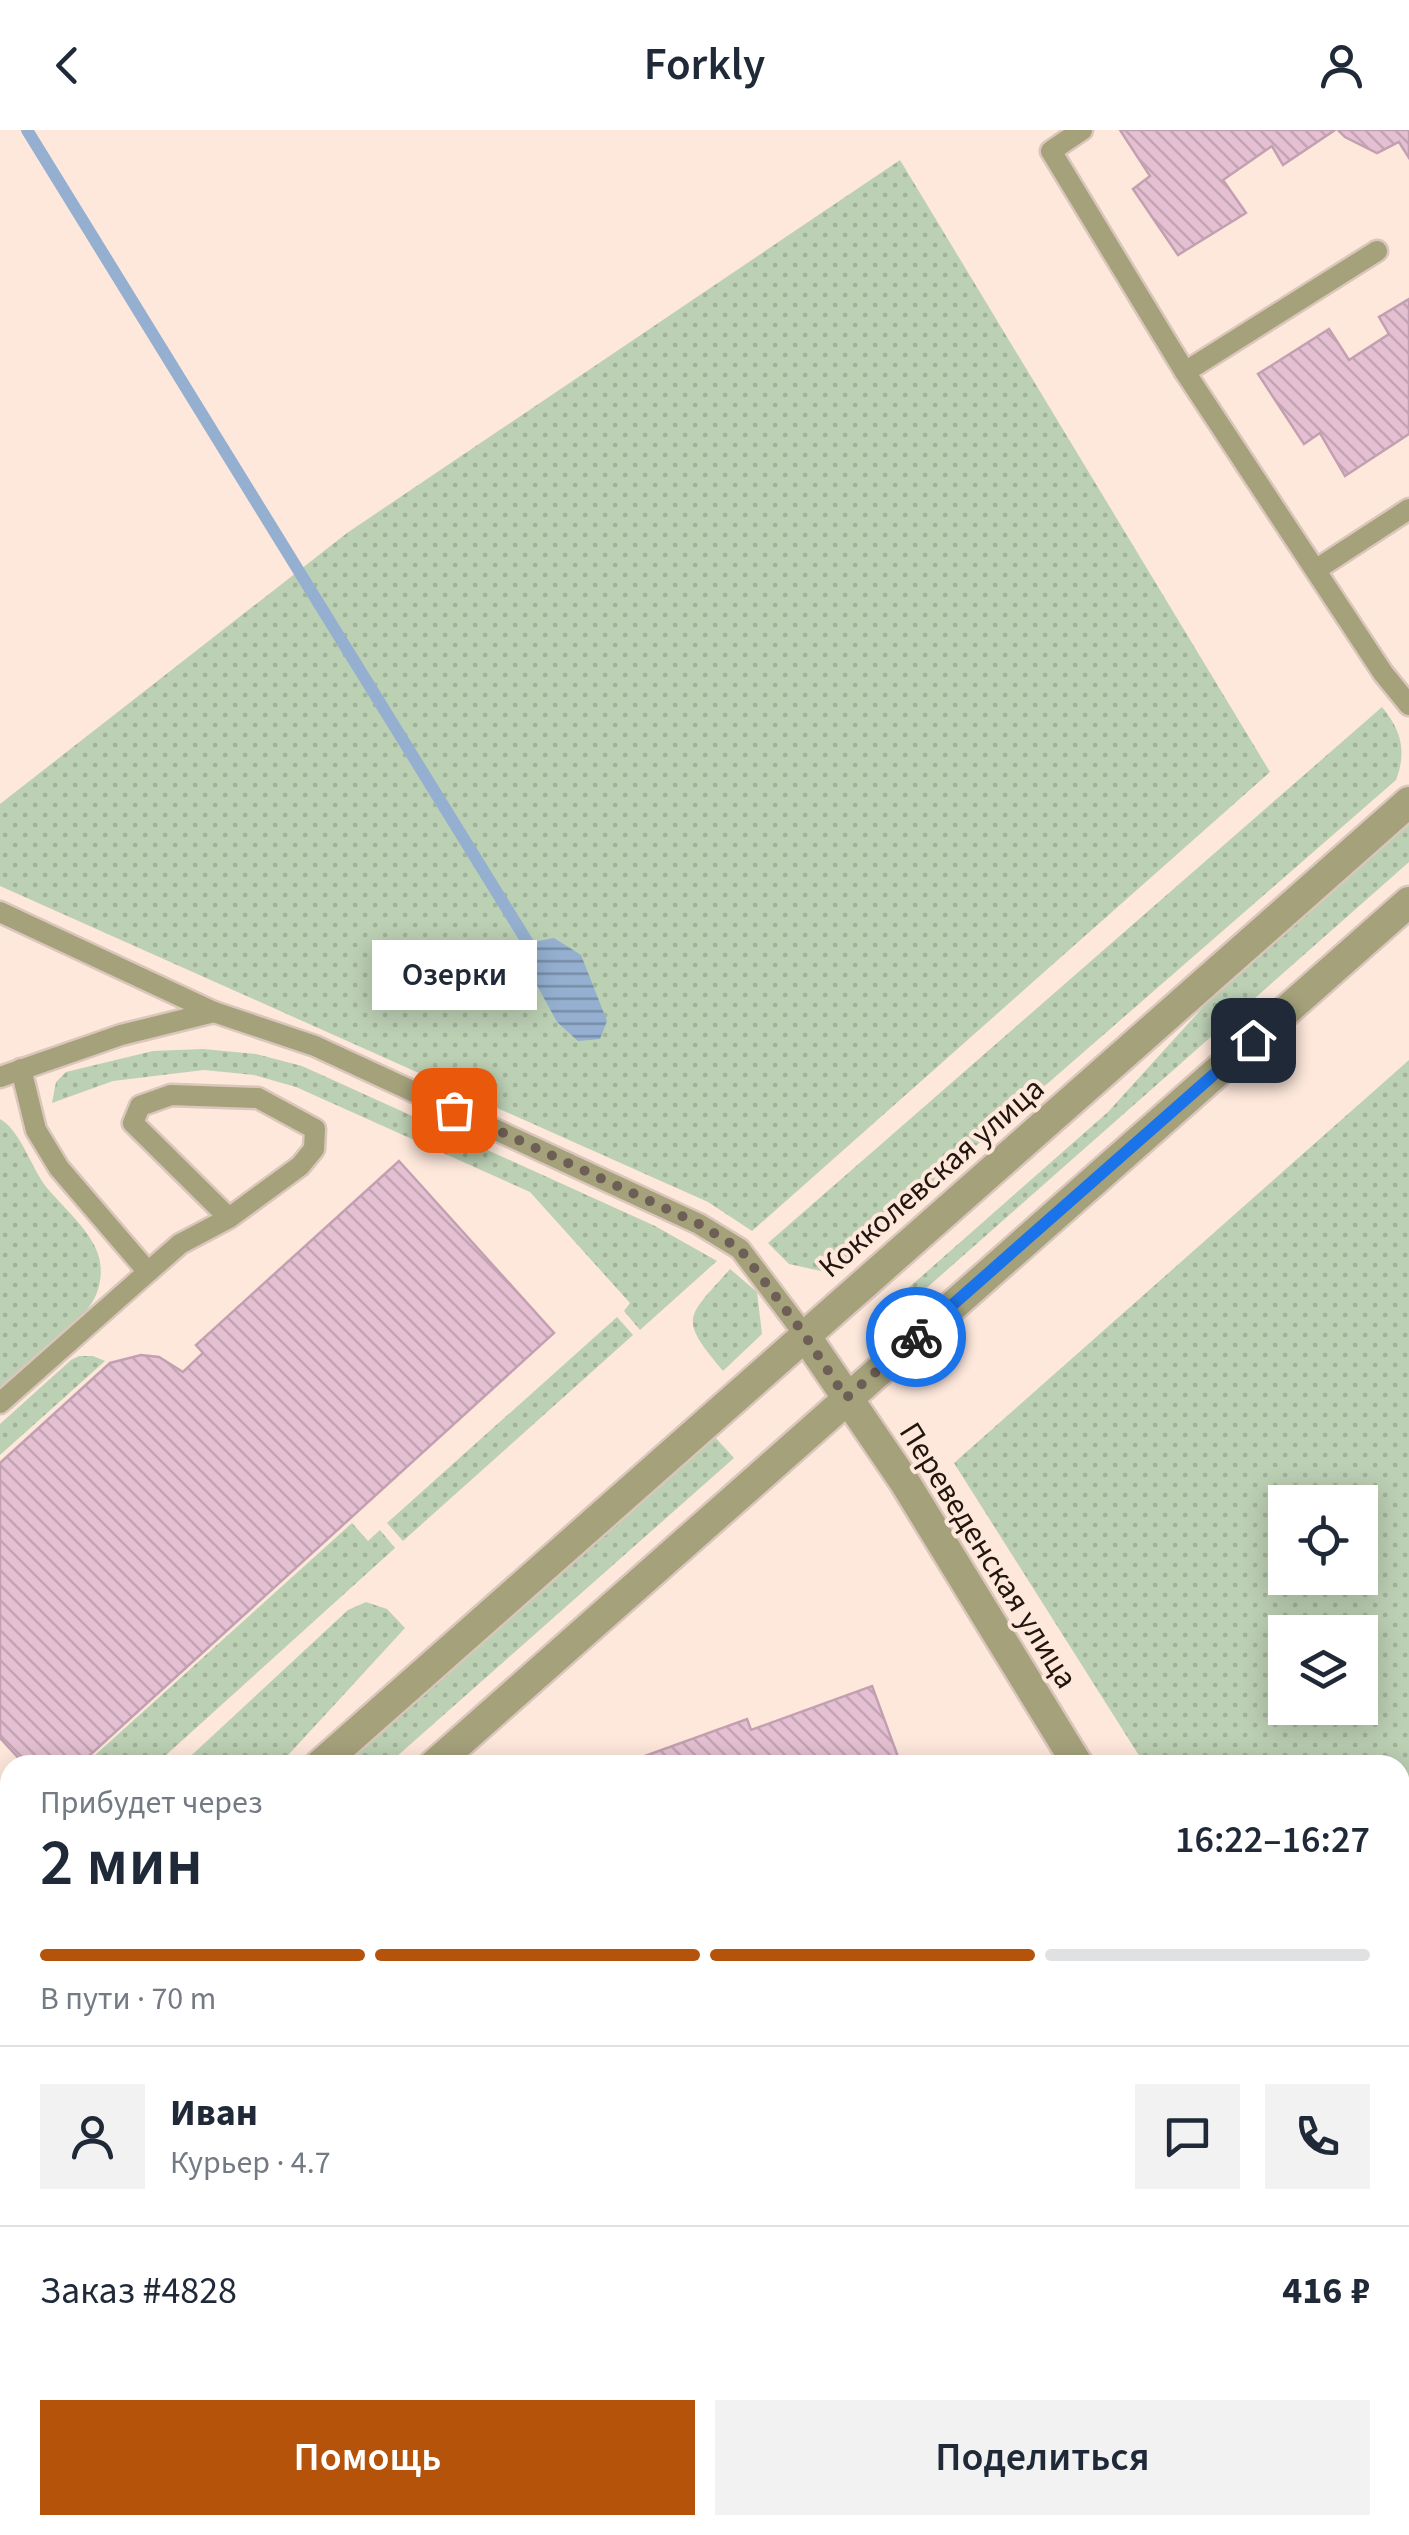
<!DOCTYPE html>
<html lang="ru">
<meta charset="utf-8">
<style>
:root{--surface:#fff;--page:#f2f2f3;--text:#1f2937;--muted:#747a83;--line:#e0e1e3;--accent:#b45309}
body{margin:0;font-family:"Source Sans 3",sans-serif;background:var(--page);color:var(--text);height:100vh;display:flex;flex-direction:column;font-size:38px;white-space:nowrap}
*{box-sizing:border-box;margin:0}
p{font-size:32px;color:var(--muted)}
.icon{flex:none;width:55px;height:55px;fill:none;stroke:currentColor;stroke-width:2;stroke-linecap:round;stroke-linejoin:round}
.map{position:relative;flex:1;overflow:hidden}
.panel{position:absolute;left:0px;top:1625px;width:1410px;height:780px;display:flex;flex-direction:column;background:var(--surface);border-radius:30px 30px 0 0;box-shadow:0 5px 25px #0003}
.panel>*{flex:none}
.buttons{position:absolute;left:1268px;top:1355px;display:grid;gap:20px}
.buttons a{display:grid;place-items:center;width:110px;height:110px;border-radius:0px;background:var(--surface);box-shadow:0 5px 25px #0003;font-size:50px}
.pin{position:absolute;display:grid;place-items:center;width:85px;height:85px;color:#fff;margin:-42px;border-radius:20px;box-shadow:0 5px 15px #0006}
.courier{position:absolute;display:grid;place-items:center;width:100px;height:100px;margin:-50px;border:8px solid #1a73e8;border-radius:50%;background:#fff;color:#222;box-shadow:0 2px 12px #0007}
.bubble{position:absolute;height:70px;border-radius:0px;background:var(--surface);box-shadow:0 5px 25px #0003;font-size:32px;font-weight:600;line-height:70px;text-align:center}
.head em{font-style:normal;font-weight:600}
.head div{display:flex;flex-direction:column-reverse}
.head{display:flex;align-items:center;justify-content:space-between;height:170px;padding:0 40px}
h1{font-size:65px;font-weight:600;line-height:75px}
.bar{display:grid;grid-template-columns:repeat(4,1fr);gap:15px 10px;align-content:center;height:120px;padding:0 40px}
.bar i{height:12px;border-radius:8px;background:var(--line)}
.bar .current{background:var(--accent)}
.bar p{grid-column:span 4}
.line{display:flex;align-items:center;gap:25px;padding:0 40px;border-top:2px solid var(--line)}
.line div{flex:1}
.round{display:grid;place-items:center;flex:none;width:105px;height:105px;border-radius:0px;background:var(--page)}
.button{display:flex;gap:20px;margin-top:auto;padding:20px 40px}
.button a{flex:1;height:115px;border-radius:0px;background:var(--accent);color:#fff;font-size:40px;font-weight:600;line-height:115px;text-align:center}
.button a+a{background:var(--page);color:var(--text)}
header{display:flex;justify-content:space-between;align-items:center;height:130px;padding:0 40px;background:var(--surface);font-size:45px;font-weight:600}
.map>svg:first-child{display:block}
</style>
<header><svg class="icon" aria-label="back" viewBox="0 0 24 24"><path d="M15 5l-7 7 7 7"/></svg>Forkly<svg class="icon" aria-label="person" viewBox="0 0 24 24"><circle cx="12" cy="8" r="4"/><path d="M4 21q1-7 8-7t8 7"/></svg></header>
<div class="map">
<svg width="1409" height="2405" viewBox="0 0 1409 2405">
<defs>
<pattern id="grass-dots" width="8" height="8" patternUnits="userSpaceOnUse" patternTransform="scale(2.5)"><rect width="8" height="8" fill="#bcd0b4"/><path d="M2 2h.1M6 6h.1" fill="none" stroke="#a1b29a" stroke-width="1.8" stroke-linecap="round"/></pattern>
<pattern id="water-rules" width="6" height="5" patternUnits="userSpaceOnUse" patternTransform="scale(2.5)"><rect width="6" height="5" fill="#94afd0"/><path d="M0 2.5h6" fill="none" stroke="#788da7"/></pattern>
<pattern id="building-back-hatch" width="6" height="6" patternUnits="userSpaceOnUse" patternTransform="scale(2.5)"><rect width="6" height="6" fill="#e4c0d2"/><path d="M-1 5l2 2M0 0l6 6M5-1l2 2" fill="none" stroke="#c3a4b3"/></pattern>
</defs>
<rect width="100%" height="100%" fill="#fee8dc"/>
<g fill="url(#grass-dots)" fill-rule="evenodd">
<path d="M900 30 1270 642 752 1101 708 1072 0 756V674L347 403Z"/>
<path d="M1382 577C1401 600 1407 621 1396 650L830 1143 789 1134 768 1113Z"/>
<path d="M1409 693V732L879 1200 873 1199 872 1190 1108 982 1224 854Z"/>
<path d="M203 919 256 924 302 936 655 1096 717 1131 640 1200 624 1181 630 1173 530 1062 296 957 254 945 204 940 113 951 52 973 56 952 66 942 153 921Z"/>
<path d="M1409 930V2052L1400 2038V1635H1145L954 1333ZM1285 1372H1360V1448H1285ZM1285 1502H1360V1578H1285Z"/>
<path d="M0 989C21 1001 31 1038 47 1058 63 1077 90 1100 98 1124 103 1139 101 1156 94 1169 83 1192 22 1239 0 1259Z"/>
<path d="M730 1139 757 1162 762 1204 723 1241C678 1187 686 1189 730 1139Z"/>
<path d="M617 1187 633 1205 403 1411 387 1393Z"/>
<path d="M79 1226H93L105 1231 0 1325V1294L71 1230Z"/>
<path d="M713 1305 734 1328 387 1635H341Z"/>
<path d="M352 1393 368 1411 380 1400 395 1418 155 1635H84Z"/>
<path d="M366 1472 387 1479 405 1498 279 1635H181L348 1480Z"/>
</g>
<path fill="url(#water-rules)" d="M554 808 581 825 607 891 600 909 578 911 557 892 521 826 528 813Z"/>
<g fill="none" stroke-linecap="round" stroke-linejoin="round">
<path stroke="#94afd0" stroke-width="12" d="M27 0 528 813"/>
</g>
<g fill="url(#building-back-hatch)" stroke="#c3a0b1" stroke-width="2.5">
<path d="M1120 0H1335L1283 35 1272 16 1223 50 1246 83 1178 125 1133 59 1150 46Z"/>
<path d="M1338 0H1409V28L1399 12 1377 23 1345 7Z"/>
<path d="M1409 169V304L1345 346 1320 303 1304 314 1258 244 1329 199 1349 230 1389 204 1379 187Z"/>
<path d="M399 1031 554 1203 79 1635H25L0 1608V1333L110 1233 141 1225 159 1227 183 1242 203 1223 196 1215Z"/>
<path d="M872 1556 901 1635H639L644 1633 642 1627 747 1589 751 1600Z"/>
<path d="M99 2395H138L141 2405H73Z"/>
<path d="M990 2395H1255L1227 2405H962Z"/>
<path d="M1269 2395H1365L1369 2405H1273Z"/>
</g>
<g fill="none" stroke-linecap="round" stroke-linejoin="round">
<g stroke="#dbc6bb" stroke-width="25">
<g id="lane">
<path d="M1082 0 1051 21 1185 242 1383 543 1409 575"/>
<path d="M1185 242 1377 121"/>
<path d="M1317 439 1409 379"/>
<path d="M0 782 214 882"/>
<path d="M21 939 36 1000 59 1038 148 1142 180 1114 229 1088 300 1036 314 1019 315 999 258 968 171 965 140 976 133 993 229 1088"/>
<path d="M0 947 121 905 214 882 315 916 699 1094 740 1119 804 1204"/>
<path d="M0 1273 148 1142"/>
<path d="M0 1763 10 1775"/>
<path d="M0 2370 10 2366"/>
<path d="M315 2395 319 2405"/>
<path d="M585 2395 589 2405"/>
<path d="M484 2405 506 2395"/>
<path d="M785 2405 811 2395"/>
</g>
</g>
<g stroke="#dbc6bb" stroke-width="35">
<g id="street">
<path d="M804 1204 904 1351 1078 1635"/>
<path d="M320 1635 1409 672"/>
<path d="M434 1635 1409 772"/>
<path d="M0 1920 10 1911"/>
<path d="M0 2021 10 2012"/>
<path d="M1400 2155 1409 2170"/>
</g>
</g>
<use href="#lane" stroke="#a4a17b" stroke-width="20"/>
<use href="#street" stroke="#a4a17b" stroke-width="30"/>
</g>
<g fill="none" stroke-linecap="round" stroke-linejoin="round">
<path stroke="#6e5f56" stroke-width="10" stroke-dasharray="0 18" d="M454 980 699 1094 740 1119 804 1204 846 1268 916 1207"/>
<path stroke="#1a73e8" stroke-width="12" d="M916 1207 1253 910"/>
</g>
<g text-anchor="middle" stroke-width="8" stroke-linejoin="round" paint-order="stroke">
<g font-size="32" fill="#21150e" stroke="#fee8dc">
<text transform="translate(931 1047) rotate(-41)" y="11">Кокколевская улица</text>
<text transform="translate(989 1425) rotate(58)" y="11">Переведенская улица</text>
</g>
</g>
</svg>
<div class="buttons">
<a><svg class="icon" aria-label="locate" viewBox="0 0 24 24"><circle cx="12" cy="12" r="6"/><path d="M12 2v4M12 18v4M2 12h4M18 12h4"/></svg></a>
<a><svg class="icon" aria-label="layers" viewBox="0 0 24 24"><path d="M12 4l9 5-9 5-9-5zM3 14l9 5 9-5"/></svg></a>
</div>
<div class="pin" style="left:454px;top:980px;background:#ea580c"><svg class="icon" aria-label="bag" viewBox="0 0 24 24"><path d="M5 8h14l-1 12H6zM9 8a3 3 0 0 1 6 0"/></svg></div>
<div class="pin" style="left:1253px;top:910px;background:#1f2937"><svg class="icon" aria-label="home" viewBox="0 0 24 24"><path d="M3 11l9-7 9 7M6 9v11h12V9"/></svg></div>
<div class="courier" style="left:916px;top:1207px"><svg class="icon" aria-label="bike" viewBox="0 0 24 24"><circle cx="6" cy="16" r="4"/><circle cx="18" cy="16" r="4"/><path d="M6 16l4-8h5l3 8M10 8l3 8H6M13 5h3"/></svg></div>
<div class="bubble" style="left:372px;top:810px;width:165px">Озерки</div>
<section class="panel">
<div class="head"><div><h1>2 мин</h1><p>Прибудет через</p></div><em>16:22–16:27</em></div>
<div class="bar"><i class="current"></i><i class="current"></i><i class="current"></i><i></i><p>В пути · 70 m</p></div>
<div class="line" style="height:180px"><a class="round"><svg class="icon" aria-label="person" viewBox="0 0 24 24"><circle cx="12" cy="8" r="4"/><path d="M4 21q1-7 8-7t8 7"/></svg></a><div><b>Иван</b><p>Курьер · 4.7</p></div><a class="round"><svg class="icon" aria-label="chat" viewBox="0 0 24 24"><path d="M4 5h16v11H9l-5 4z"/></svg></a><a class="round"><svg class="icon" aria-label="phone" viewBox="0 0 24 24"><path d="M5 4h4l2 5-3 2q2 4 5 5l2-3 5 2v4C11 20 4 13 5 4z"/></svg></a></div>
<div class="line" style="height:130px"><div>Заказ #4828</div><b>416 ₽</b></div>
<div class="button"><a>Помощь</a><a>Поделиться</a></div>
</section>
</div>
